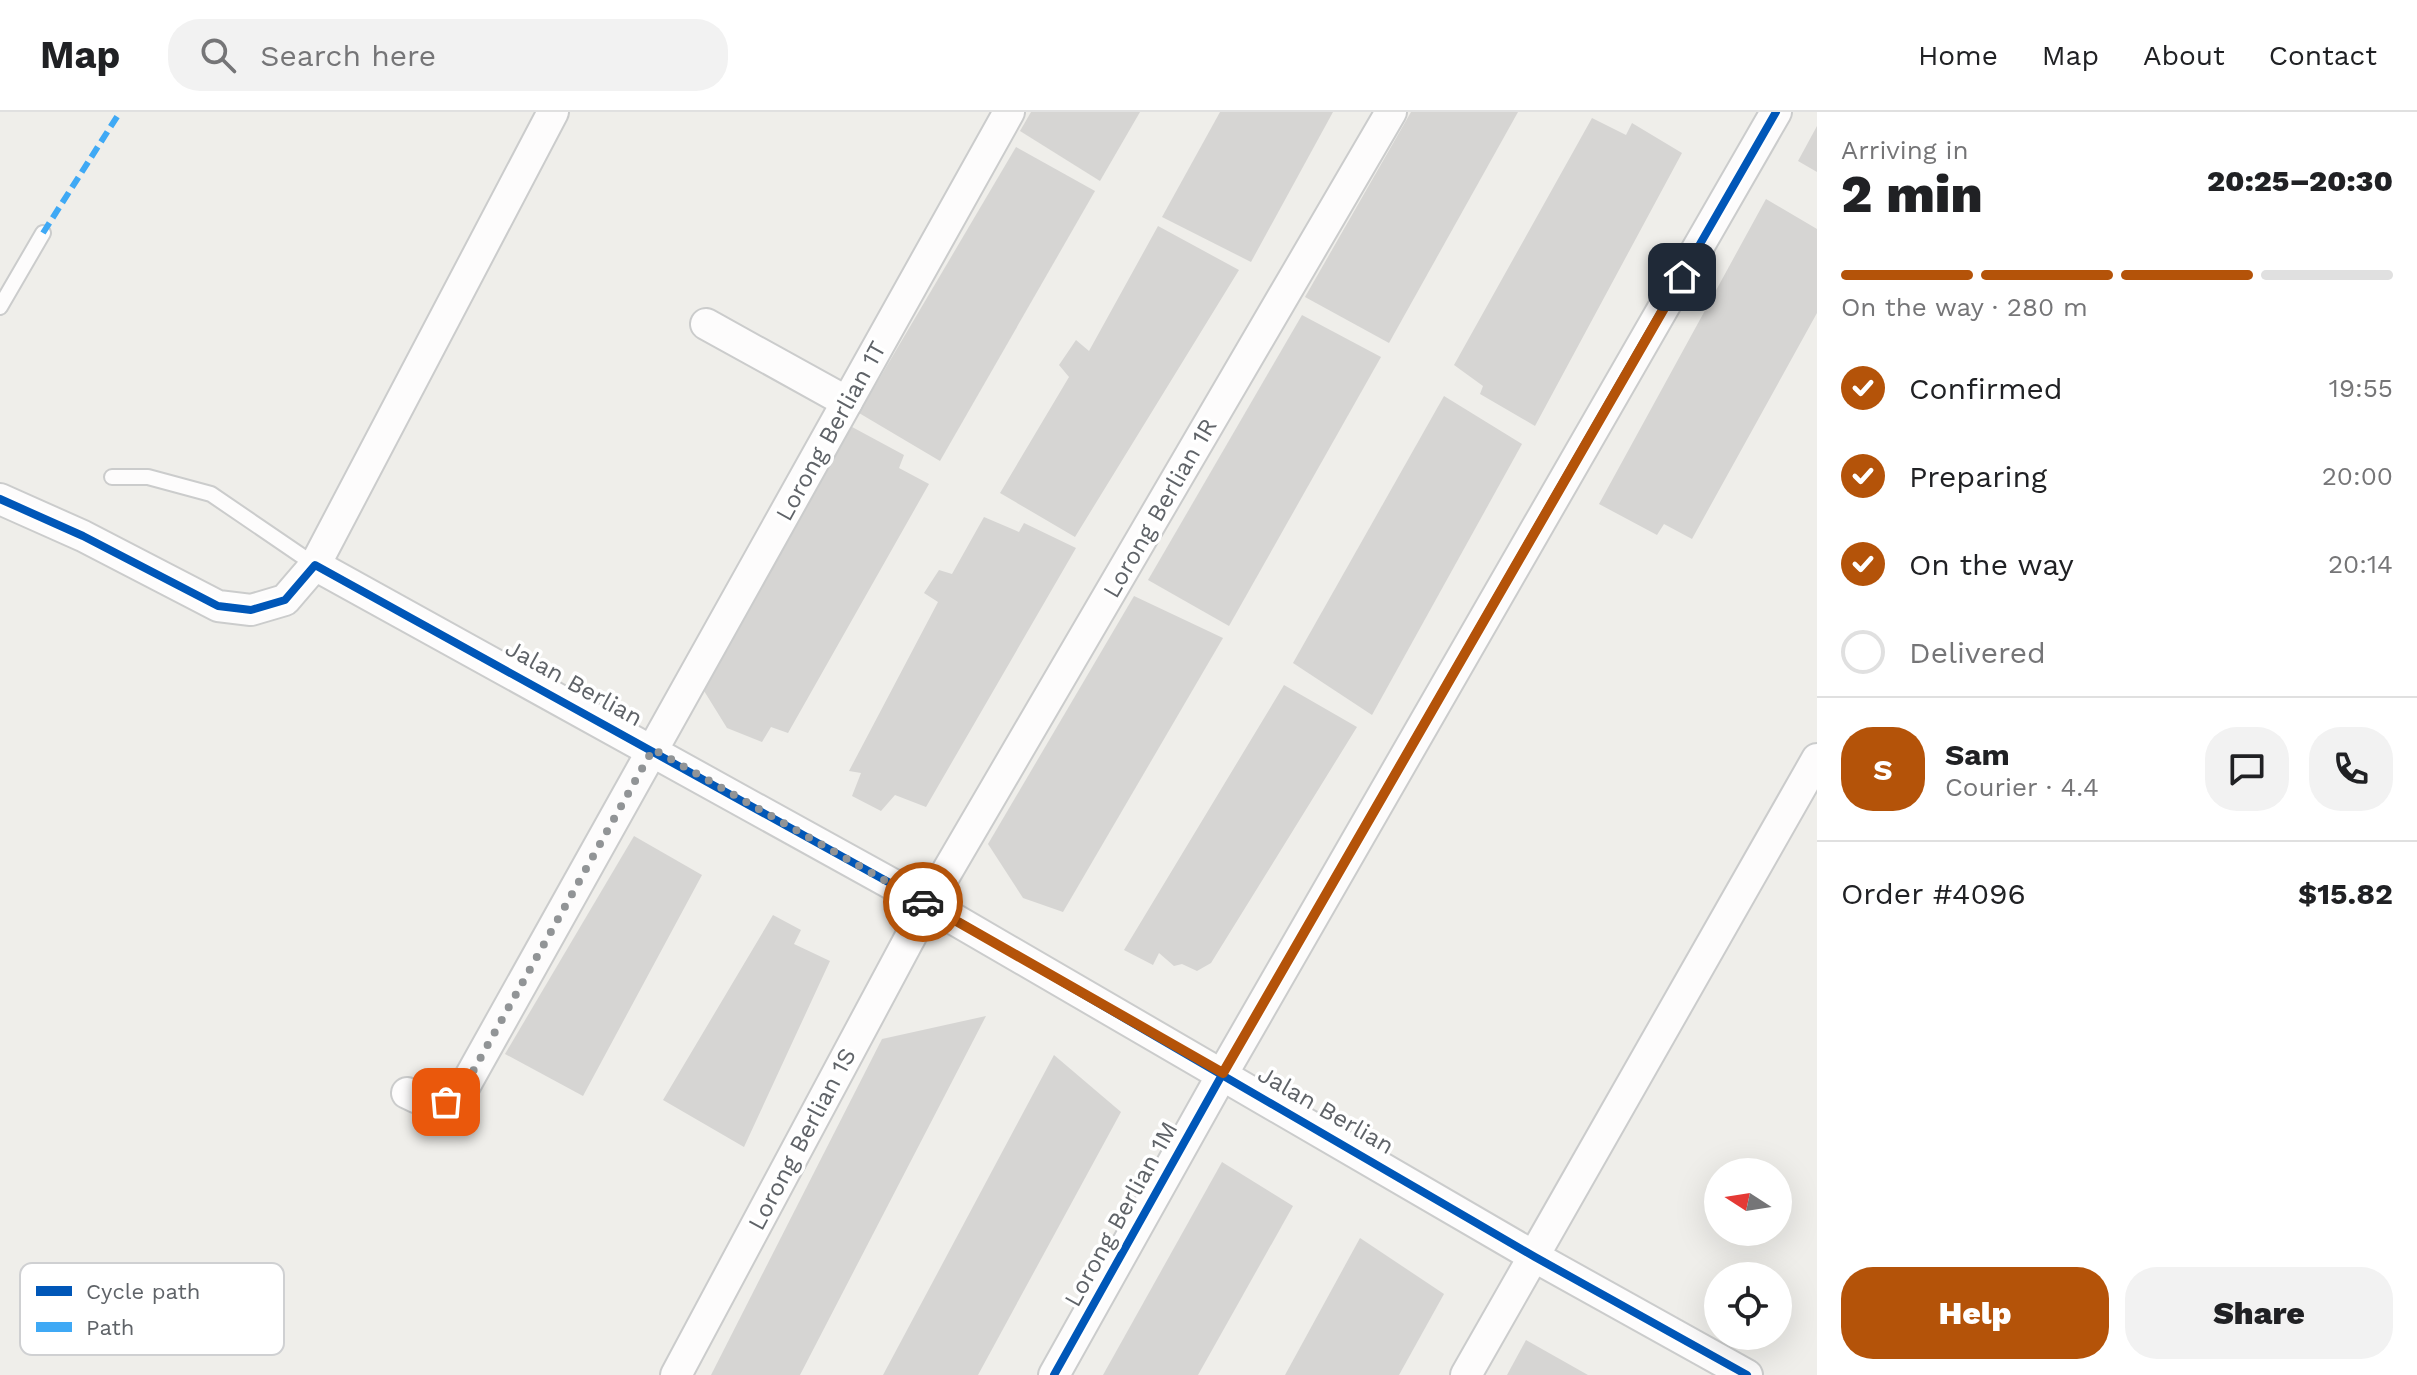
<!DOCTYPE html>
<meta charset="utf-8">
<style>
:root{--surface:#fff;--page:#f2f2f2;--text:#202124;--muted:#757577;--line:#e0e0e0;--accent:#b45309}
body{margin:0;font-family:"Work Sans",sans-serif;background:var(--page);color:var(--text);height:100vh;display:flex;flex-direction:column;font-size:30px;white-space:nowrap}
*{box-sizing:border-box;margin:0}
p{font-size:26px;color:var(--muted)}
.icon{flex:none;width:44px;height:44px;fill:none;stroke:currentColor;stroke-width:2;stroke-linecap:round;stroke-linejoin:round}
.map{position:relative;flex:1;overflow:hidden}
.details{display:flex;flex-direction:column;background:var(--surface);width:600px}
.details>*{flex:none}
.needle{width:52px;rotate:282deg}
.controls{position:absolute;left:1704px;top:1046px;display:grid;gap:16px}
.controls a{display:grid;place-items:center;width:88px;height:88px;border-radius:50%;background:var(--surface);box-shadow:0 8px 32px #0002;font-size:40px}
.pin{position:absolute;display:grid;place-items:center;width:68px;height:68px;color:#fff;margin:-34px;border-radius:16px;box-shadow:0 4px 12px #0006}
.courier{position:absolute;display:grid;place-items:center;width:80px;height:80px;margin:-40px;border:6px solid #b45309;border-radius:50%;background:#fff;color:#222;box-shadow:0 2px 10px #0007}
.summary em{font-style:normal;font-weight:800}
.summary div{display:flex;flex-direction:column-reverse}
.summary{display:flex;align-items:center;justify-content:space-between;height:136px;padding:0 24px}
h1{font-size:52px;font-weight:800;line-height:60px}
.bar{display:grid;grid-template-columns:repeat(4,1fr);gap:12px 8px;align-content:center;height:96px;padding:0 24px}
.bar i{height:10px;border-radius:6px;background:var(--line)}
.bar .current{background:var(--accent)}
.bar p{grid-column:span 4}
.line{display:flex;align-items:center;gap:20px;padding:0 24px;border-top:2px solid var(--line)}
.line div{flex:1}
.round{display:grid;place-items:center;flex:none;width:84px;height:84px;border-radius:32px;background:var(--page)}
ol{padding:0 24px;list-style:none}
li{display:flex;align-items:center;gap:24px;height:88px}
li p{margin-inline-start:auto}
li .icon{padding:8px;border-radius:50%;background:var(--accent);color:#fff;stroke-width:4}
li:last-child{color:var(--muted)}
li i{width:44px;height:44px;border:4px solid var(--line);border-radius:50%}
.primary-button{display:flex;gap:16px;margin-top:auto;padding:16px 24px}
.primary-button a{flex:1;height:92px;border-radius:32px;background:var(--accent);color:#fff;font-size:32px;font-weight:800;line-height:92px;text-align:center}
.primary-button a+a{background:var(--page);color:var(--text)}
header{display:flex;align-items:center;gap:48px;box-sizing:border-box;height:112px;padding:0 40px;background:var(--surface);border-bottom:2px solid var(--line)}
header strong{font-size:38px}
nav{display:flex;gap:44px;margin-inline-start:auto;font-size:28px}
.search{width:560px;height:72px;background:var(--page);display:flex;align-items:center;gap:20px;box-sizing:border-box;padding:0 28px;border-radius:32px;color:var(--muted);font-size:30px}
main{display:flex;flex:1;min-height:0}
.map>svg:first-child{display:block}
</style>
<header>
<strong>Map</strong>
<div class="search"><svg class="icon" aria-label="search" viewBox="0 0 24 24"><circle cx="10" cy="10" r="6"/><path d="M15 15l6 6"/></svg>Search here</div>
<nav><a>Home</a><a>Map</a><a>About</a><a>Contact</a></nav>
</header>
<main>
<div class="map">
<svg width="1817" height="1263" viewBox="0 0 1817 1263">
<rect width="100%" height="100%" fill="#efeeea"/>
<g fill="#d6d5d3">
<path d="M1031 0H1140L1100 69 1020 19Z"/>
<path d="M1220 0H1333L1251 150 1162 105Z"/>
<path d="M1411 0H1518L1389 231 1305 185Z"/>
<path d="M1592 6 1626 23 1632 11 1682 41 1535 314 1480 282 1483 274 1454 253Z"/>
<path d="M1817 14V60L1798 49Z"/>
<path d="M1016 35 1095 79 940 349 859 301Z"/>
<path d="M1766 87 1817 117V201L1692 427 1664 412 1657 423 1599 392Z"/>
<path d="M1158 114 1239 158 1075 425 1000 381 1069 265 1059 253 1076 228 1089 239Z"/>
<path d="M1302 203 1381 245 1229 514 1148 468Z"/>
<path d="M1444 284 1522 332 1372 603 1293 551Z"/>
<path d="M841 309 904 343 899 356 929 372 788 621 771 615 762 630 727 616 701 574Z"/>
<path d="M984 405 1019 420 1024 411 1076 436 926 695 895 683 881 699 852 684 861 661 849 659 938 490 924 481 939 458 952 462Z"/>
<path d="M1134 484 1223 526 1063 800 1023 786 988 732Z"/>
<path d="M1284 573 1357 615 1211 851 1197 859 1182 852 1174 854 1159 841 1153 853 1124 838Z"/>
<path d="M634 724 702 763 583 984 505 942Z"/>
<path d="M773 803 801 818 794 832 830 849 744 1035 663 988Z"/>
<path d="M986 904 800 1263H711L882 927Z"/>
<path d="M1054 943 1121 1000 978 1263H883Z"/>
<path d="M1222 1050 1293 1094 1198 1263H1103Z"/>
<path d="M1360 1126 1444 1182 1399 1263H1285Z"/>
<path d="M1526 1228 1588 1263H1507Z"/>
</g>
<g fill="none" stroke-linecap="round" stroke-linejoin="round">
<g stroke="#cbcccc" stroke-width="18">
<g id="service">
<path d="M0 195 43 121"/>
<path d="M112 365H148L211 382 315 453"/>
</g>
</g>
<g stroke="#cbcccc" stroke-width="34">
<g id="minor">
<path d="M706 212 847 290"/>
<path d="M0 387 83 424 218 494 251 498 285 488 315 453 928 792 1535 1145 1747 1263"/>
<path d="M315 453 553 0"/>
<path d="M407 981C428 992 444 996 462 979L1009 0"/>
<path d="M676 1263 928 792 1391 0"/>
<path d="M1054 1263 1223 961 1776 0"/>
<path d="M1466 1263 1817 647"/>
</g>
</g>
<use href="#service" stroke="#fdfcfc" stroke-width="14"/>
<use href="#minor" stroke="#fdfcfc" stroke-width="30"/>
<path stroke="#3fa9f5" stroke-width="6" stroke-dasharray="12 6" stroke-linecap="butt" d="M43 121 120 0"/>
<g stroke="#fff" stroke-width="13">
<g id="cycleway">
<path d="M0 387 83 424 218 494 251 498 285 488 315 453 928 792 1535 1145 1747 1263"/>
<path d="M1054 1263 1223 961 1776 0"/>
</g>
</g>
<use href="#cycleway" stroke="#0057b8" stroke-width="8"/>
</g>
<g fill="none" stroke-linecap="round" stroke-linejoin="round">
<path stroke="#919496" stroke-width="8" stroke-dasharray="0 14.4" d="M446 990 462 979 653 637 923 790"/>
<path stroke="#b45309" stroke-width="10" d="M923 790 1223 961 1682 165"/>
</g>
<g text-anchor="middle" stroke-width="7" stroke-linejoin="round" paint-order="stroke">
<g font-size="24" fill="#5f6368" stroke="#fff">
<text transform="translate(831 319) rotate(-61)" y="8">Lorong Berlian 1T</text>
<text transform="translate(1160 396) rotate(-60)" y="8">Lorong Berlian 1R</text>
<text transform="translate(574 571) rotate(29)" y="8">Jalan Berlian</text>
<text transform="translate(1326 998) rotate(30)" y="8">Jalan Berlian</text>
<text transform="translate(802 1027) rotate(-62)" y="8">Lorong Berlian 1S</text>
<text transform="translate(1121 1102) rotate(-61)" y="8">Lorong Berlian 1M</text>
</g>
</g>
<rect x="20" y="1151" width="264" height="92" rx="12" fill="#fff" stroke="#cfd0d2" stroke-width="2"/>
<rect x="36" y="1174" width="36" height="10" fill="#0057b8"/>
<rect x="36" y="1210" width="36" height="10" fill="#3fa9f5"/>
<g font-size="22" fill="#5f6368">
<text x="86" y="1187">Cycle path</text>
<text x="86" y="1223">Path</text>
</g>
</svg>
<div class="controls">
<a><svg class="needle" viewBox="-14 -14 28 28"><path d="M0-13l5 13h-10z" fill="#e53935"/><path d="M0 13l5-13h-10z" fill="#757577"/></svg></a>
<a><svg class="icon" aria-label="locate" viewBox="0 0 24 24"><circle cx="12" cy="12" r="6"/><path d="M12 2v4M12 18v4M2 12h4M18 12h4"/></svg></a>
</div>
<div class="pin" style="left:446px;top:990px;background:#ea580c"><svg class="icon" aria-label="bag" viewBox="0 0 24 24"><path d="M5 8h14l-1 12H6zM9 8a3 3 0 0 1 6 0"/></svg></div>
<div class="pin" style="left:1682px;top:165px;background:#1f2937"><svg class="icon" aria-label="home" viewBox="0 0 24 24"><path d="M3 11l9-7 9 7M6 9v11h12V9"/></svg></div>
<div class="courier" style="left:923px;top:790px"><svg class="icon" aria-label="car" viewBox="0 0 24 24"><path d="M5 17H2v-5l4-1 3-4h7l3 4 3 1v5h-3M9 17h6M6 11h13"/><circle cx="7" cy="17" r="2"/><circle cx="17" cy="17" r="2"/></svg></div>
</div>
<section class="details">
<div class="summary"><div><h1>2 min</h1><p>Arriving in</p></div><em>20:25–20:30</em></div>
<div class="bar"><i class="current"></i><i class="current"></i><i class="current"></i><i></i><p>On the way · 280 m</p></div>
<ol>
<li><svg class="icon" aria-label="check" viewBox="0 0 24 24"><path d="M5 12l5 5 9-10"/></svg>Confirmed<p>19:55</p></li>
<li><svg class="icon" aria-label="check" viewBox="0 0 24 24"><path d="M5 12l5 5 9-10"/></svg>Preparing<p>20:00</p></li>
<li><svg class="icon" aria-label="check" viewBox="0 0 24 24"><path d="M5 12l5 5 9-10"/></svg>On the way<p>20:14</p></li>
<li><i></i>Delivered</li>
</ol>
<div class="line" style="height:144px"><b class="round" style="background:var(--accent);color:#fff">S</b><div><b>Sam</b><p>Courier · 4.4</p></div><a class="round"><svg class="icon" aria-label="chat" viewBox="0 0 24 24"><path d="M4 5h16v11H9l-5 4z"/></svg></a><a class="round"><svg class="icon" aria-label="phone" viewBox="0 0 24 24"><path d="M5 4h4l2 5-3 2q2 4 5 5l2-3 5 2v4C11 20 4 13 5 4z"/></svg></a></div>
<div class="line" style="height:104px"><div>Order #4096</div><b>$15.82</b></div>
<div class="primary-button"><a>Help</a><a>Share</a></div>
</section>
</main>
